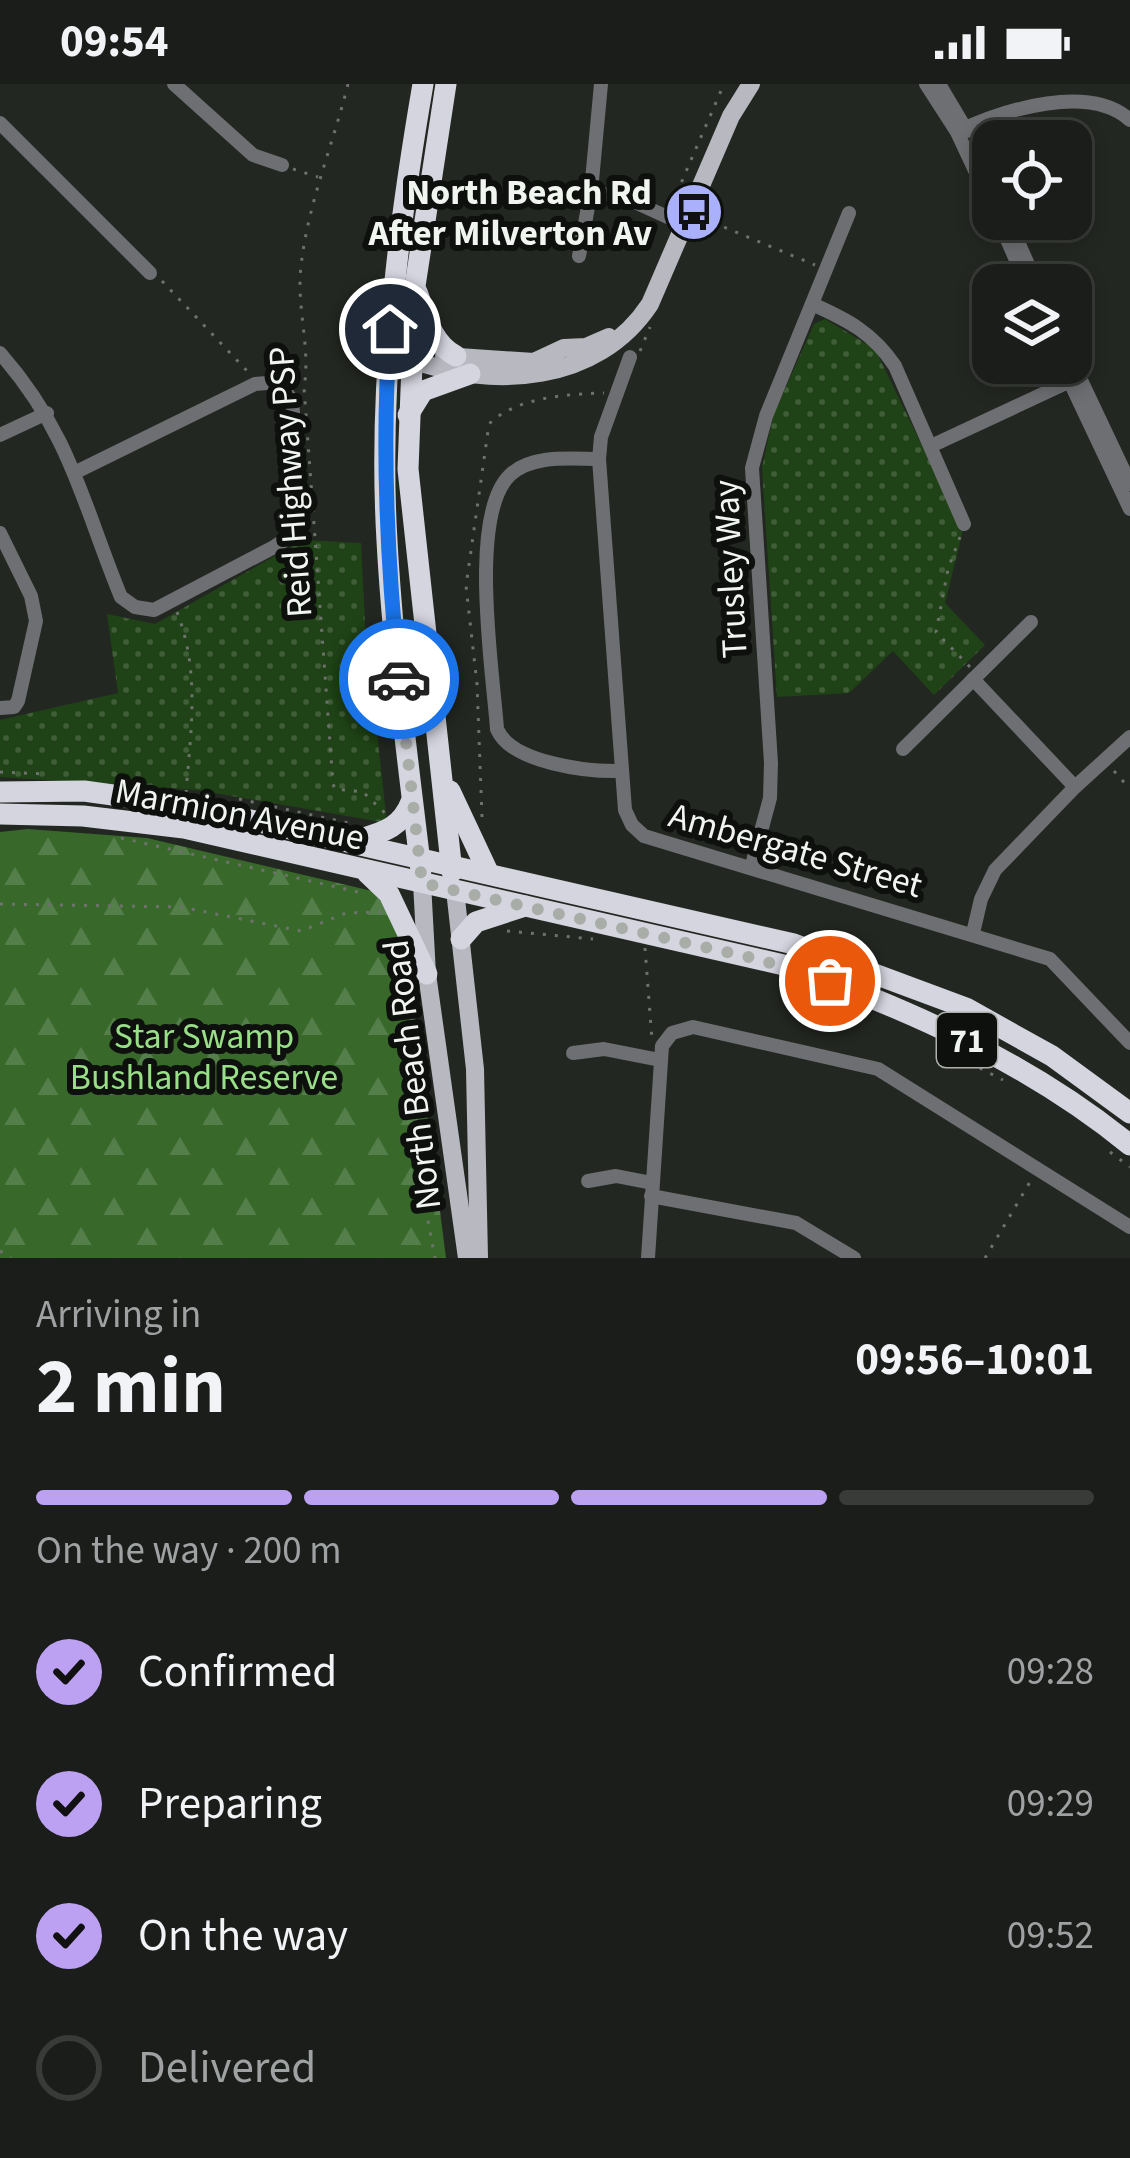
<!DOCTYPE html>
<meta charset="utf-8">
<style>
:root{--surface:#1a1d19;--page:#272a26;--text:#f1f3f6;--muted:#9fa2a2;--line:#383b38;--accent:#bca0f2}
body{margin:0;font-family:"Source Sans 3",sans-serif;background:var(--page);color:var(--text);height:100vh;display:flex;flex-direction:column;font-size:45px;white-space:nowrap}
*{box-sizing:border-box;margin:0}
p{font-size:39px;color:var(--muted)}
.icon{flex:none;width:66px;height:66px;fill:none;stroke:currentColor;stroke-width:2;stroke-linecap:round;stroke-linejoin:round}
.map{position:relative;height:1174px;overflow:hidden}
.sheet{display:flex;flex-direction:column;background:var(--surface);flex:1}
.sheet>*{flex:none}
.fabs{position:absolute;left:972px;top:36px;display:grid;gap:24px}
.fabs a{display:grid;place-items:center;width:120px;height:120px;border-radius:24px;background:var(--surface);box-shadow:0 6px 18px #0003,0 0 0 3px var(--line);font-size:60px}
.pin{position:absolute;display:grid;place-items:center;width:102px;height:102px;color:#fff;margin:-51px;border:6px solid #fff;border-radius:50%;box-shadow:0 3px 12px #0007}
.courier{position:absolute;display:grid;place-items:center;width:120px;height:120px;margin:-60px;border:9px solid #1a73e8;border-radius:50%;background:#fff;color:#222;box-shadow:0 3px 15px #0007}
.headline em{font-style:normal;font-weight:700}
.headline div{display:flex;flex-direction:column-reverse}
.headline{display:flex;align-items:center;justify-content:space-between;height:204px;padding:0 36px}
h1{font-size:78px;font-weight:700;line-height:90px}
.bar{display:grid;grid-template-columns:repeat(4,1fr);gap:18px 12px;align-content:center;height:144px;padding:0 36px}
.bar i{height:15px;border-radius:9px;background:var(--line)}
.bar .active{background:var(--accent)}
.bar p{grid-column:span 4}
ol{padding:0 36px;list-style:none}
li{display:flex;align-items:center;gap:36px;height:132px}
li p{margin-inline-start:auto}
li .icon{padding:12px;border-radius:50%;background:var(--accent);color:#111;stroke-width:4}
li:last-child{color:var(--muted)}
li i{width:66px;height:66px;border:6px solid var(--line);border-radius:50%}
.status{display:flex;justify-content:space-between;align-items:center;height:84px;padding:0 60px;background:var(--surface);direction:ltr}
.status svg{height:33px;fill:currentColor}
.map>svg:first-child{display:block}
</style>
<div class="status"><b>09:54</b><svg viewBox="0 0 49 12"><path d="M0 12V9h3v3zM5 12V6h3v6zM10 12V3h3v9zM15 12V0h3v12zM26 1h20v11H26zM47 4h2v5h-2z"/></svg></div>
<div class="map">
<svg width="1130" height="1174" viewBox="0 0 1130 1174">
<defs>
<pattern id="forest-firs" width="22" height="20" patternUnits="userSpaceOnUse" patternTransform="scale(3)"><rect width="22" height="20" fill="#38692b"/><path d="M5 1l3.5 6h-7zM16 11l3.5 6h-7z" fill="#557f4a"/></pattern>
<pattern id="park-dots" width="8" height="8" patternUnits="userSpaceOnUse" patternTransform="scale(3)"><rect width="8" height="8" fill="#1f4316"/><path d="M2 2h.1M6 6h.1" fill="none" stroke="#405f38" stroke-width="1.8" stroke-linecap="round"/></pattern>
</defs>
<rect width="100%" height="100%" fill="#232721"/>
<path fill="url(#forest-firs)" d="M28 745 147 754 372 807 389 823 405 854 446 1174H0V748Z"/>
<g fill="url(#park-dots)">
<path d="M825 235 875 265 963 446 945 519 985 561 934 611 893 567 849 609 777 613 762 384 773 332 814 240Z"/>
<path d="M303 456 361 459 365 541 387 739 198 706 0 693V636L118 609 107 530 155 540Z"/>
</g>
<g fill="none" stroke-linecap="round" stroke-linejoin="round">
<g stroke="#6e726d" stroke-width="3" stroke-dasharray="3 9" stroke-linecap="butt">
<path d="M348 0C333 61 308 119 301 182 296 223 311 263 304 304L333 700 335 705 363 708 386 730"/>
<path d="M293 85 318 93"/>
<path d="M672 120 724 0"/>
<path d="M702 134 815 181"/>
<path d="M162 197 250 290"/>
<path d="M640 267 650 243"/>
<path d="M960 453 948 485 936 548 970 583"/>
<path d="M177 528C200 587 191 646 186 708"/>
<path d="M1114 687 1130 705"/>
<path d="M0 688 46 690"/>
<path d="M239 715 353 740"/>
<path d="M482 733 477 600 466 502 489 340C516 313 568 310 604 309"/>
<path d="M121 754 363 809"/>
<path d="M0 820 181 823 301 847 346 829 383 828"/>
<path d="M507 847 593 855"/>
<path d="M645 864 652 956"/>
<path d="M406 886 416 970 422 1105 435 1174"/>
<path d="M937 962 1003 996"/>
<path d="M1110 1068 1130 1083"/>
<path d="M0 1167 11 1174"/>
<path d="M985 1174 1030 1098"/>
</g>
<g stroke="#6e6f72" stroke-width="14">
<path d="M174 0 253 71 282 81"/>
<path d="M926 0 957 48 993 125"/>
<path d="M939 0 967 47"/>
<path d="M0 39 150 189"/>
<path d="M957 48C1007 24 1090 0 1130 36"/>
<path d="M591 107 628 115 685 141"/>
<path d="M998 135 1027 201"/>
<path d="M1008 135 1037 201"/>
<path d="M579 172 591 107 601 0"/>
<path d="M812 220C848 236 873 249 895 282L964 440"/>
<path d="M0 269C71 350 82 418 121 513L135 523 154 526 274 463 291 452 301 434 292 316 278 298 255 300 76 388"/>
<path d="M630 273 601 353 599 375 625 726 632 741 644 752 1050 875 1130 959"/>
<path d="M1071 275 1130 400"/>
<path d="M1061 279 1130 425"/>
<path d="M0 351 47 329"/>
<path d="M931 362 1079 293"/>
<path d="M599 375C571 375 532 370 510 391 468 431 493 588 497 645 511 679 588 688 622 687"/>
<path d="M0 449 31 512 36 537 18 617 14 623 0 624"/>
<path d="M973 595 1075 703"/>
<path d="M903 665 1031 538"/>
<path d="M752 781 770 714 771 679 752 384 766 332 849 129"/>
<path d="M973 849 981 815 995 786 1075 703 1130 653"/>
<path d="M573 969 604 965 660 976"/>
<path d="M588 1097 616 1092 652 1099"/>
<path d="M651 1112 796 1139 854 1174"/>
<path d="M648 1174 662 962 672 949 693 943 878 985 1130 1143"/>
</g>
<g stroke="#b7b8c0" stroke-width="18">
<path d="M444 272 534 278 564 264 586 263 609 253"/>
<path d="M410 275C493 306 598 299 650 220L731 32 751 0"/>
<path d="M422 799 427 890 467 1174"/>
<path d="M455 806 475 985 479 1174"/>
</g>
<g stroke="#d4d5df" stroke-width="21">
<path d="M446 0 415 202 408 385 452 788"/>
<path d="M417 208C426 232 432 260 456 272"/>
<path d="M408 331 423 307 470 290"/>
<path d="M450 707 488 788"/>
<path d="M0 708 84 707 185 721 794 860 966 924 1052 972 1130 1029"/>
<path d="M0 730 83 732 184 744 788 882C910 926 1028 978 1130 1061"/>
<path d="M351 758C378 749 400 747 411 718"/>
<path d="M421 787C408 677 393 567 387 457 378 304 397 151 423 0"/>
<path d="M367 789 389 810 427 890"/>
<path d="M461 855 476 838 525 822"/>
</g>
</g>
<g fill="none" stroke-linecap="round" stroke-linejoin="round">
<path stroke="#a9ada8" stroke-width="12" stroke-dasharray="0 21.6" d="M399 595 422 799 753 874 830 897"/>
<path stroke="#1a73e8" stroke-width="15" d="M390 245C381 362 387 478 399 595"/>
</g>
<defs>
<g id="bus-disc" transform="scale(3)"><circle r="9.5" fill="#aab0fc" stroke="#0d100d"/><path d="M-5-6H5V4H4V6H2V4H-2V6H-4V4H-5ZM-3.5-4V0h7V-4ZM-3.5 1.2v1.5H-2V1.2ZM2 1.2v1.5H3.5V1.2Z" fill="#111"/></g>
</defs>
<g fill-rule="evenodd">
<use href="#bus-disc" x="694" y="128"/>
</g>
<g text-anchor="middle" stroke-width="12" stroke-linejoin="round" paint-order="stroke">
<rect fill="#0d100d" stroke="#adb0ac" stroke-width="3" x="937" y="929" width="60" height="54" rx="9"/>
<g font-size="33" font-weight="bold" fill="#f1f5f0">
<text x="967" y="968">71</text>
</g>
<g font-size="36" font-weight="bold" fill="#f1f5f0" stroke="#0d100d" text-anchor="end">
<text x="652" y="120">North Beach Rd<tspan x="652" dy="41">After Milverton Av</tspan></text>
</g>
<g font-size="36" fill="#f1f5f0" stroke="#0d100d">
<text transform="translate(289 398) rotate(-94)" y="13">Reid Highway PSP</text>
<text transform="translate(729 485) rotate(-93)" y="13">Trusley Way</text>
<text transform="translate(240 729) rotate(11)" y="13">Marmion Avenue</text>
<text transform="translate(796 765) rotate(16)" y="13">Ambergate Street</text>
<text transform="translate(411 991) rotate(-97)" y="13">North Beach Road</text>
</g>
<g font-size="36" fill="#98df87" stroke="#0d100d">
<text x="204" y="964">Star Swamp<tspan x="204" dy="41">Bushland Reserve</tspan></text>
</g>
</g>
</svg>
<div class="fabs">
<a><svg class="icon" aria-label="locate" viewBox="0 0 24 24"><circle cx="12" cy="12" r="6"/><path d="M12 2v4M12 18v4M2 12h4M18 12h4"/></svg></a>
<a><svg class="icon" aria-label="layers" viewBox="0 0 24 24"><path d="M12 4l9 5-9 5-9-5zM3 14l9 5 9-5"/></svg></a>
</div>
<div class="pin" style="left:830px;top:897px;background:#ea580c"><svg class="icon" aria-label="bag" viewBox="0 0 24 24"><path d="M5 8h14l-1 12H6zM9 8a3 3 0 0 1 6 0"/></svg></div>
<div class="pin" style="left:390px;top:245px;background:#1f2937"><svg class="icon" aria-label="home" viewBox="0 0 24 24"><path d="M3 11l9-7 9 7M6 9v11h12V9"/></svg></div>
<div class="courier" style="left:399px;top:595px"><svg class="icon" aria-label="car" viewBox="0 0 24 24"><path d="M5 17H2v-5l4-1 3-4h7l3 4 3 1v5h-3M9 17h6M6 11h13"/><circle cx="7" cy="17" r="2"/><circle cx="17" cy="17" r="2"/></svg></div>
</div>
<section class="sheet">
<div class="headline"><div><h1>2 min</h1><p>Arriving in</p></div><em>09:56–10:01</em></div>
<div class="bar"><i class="active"></i><i class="active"></i><i class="active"></i><i></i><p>On the way · 200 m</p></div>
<ol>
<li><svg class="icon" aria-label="check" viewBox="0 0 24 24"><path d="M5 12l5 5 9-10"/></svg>Confirmed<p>09:28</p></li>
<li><svg class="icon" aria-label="check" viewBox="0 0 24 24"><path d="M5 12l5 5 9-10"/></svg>Preparing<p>09:29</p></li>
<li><svg class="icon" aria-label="check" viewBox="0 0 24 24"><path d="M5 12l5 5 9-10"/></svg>On the way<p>09:52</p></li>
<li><i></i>Delivered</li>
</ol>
</section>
